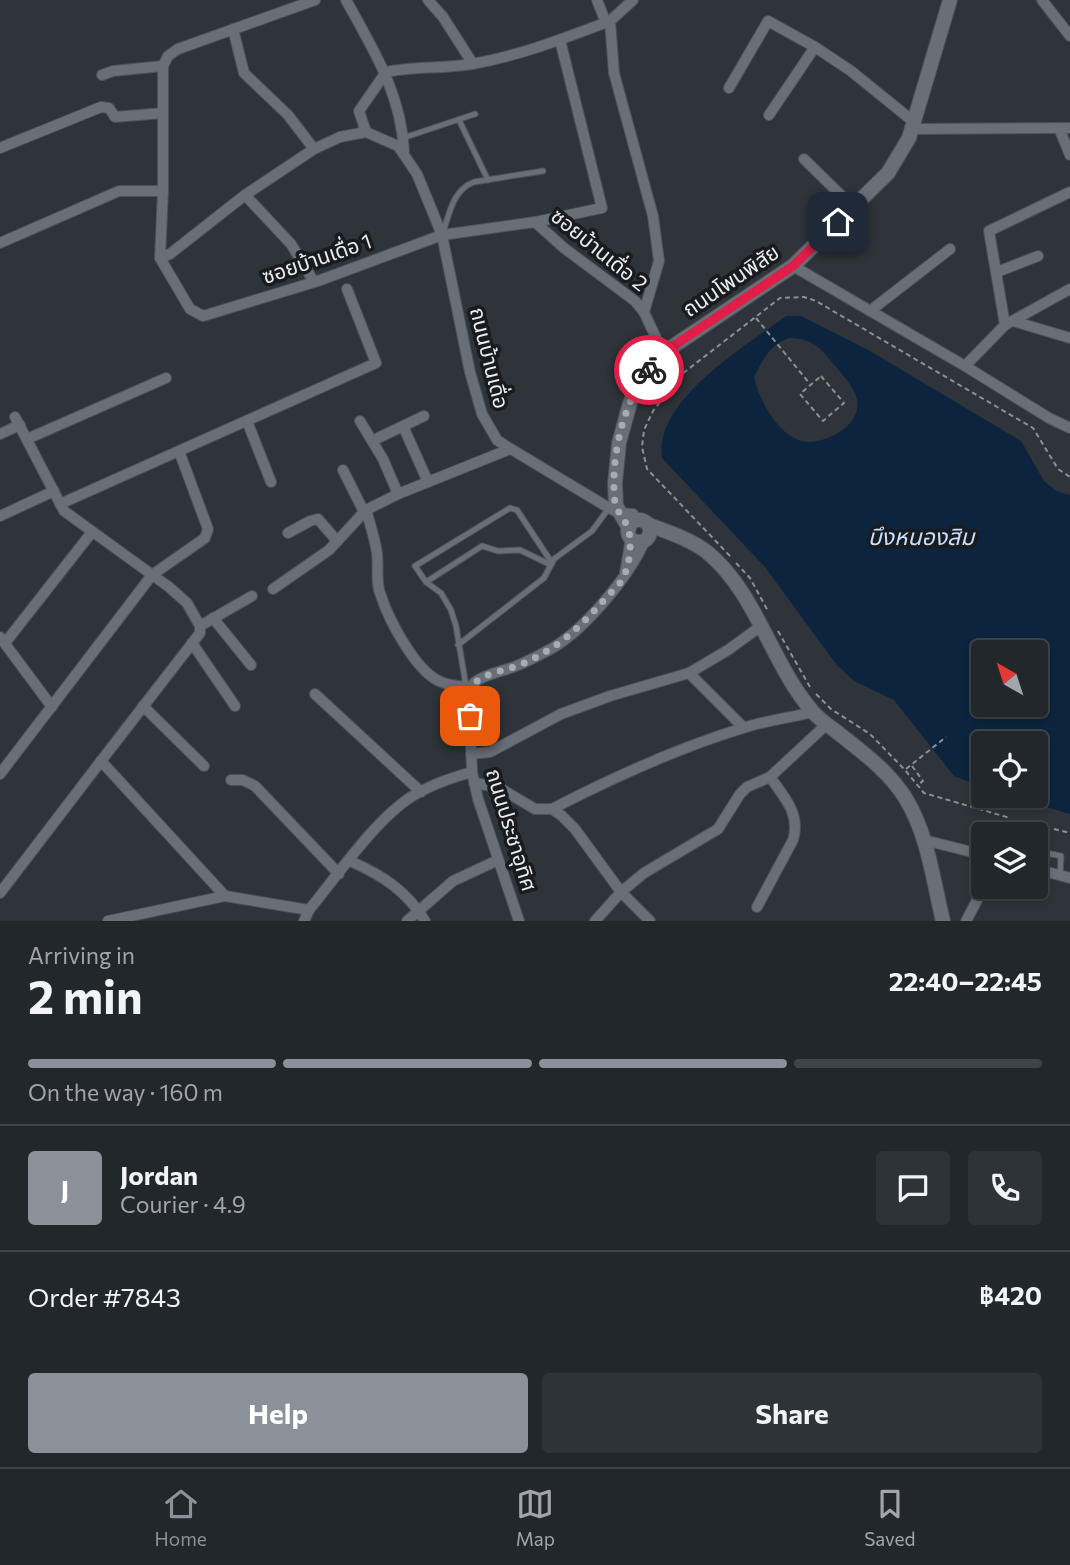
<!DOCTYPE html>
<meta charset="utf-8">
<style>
:root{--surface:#22272c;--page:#2e3338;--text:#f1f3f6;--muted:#a2a5a9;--line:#3f4448;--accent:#8c9099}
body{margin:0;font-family:Commissioner,"Noto Sans Thai",sans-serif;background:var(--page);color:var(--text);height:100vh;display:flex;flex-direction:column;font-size:26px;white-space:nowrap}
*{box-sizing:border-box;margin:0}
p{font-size:23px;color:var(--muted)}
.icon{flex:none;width:38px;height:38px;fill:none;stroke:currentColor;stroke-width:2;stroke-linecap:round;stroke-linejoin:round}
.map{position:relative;height:921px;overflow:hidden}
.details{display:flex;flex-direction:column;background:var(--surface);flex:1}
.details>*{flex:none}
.needle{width:46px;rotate:321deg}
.tools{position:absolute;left:971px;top:640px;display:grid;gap:14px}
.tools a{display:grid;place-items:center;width:77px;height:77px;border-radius:7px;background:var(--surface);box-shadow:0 4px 10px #0003,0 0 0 2px var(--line);font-size:35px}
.pin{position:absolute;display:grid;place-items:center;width:60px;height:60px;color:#fff;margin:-30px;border-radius:14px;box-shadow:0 4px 10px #0006}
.courier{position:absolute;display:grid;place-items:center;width:70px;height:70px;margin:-35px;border:5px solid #e11d48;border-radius:50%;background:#fff;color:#222;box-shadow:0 2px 9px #0007}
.headline em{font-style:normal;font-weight:700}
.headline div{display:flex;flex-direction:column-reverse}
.headline{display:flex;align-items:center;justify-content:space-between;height:119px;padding:0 28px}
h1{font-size:46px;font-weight:700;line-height:52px}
.bar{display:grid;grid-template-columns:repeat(4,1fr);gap:10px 7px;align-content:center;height:84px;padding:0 28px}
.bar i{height:9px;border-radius:5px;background:var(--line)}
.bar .on{background:var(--accent)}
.bar p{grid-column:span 4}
.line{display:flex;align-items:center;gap:18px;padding:0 28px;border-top:2px solid var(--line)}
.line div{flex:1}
.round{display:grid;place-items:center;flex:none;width:74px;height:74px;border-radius:7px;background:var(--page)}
.action{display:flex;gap:14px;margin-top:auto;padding:14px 28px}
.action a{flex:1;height:80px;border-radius:7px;background:var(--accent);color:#fff;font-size:28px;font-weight:700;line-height:80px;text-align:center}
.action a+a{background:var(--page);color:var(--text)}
.tabs{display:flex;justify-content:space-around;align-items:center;height:98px;border-top:2px solid var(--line);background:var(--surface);font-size:19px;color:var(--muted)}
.tabs a{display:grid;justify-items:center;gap:4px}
.tabs .on{color:var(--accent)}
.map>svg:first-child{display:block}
</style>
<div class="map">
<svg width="1070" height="921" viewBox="0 0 1070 921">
<rect width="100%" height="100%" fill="#2e343a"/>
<path fill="#0c243e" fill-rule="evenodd" d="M786 316H801L870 351 1021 441 1044 481 1056 491 1070 495V814L1009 796H1036V744H984L983 787 954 776 894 700 854 681 836 664 765 567 662 458C654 400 745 347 786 316ZM789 338C813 338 822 349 836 367 843 375 851 384 855 394 867 420 834 440 811 442 782 444 759 401 754 377 763 360 769 345 789 338ZM984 653H1036V705H984Z"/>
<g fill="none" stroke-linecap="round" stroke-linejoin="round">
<g stroke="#4d5157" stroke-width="7">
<g id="lane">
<path d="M459 120 488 180"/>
<path d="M403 138 475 114"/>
<path d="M443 232C450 212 453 190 474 182L543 171"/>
<path d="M426 582 482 546 498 551 520 550 551 565"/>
<path d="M458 645 544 578 554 559 592 531 609 508"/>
<path d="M466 686 456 626 451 610 441 593 426 582 415 566 510 508 517 510 552 563"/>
<path d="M1036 851 1061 856 1060 876"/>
</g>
</g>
<g stroke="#4d5157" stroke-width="12">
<g id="street">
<path d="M346 0C373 49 401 93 404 151"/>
<path d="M428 0 443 17 473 64"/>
<path d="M597 0 606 23"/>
<path d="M633 0 610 21 614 73 653 216 659 261 644 312"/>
<path d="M1042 0 1070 36"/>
<path d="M233 29 244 73 288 115 314 149"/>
<path d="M102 75 113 71 163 66"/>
<path d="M729 88 768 21 815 47 851 71 914 122"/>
<path d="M769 115 815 47"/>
<path d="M1059 128 1070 155"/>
<path d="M912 129 1070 128"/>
<path d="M366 132 359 111 386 72C414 66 443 69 472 64 519 56 565 38 610 21"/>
<path d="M0 148 101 107 109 108 115 117 163 113"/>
<path d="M804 159 853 207"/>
<path d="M163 191V66L168 56 178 49 315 0"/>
<path d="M245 195 291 244 314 282"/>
<path d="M535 222 602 208 560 40"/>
<path d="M0 243 119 191H163L160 258 190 309 203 316 318 281 442 235 535 222 564 248 635 301 644 312 663 353"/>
<path d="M160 258 170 254 245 195 314 149 340 137 366 132 398 146 417 174 442 235 470 372 482 414 497 440 506 446 609 508 619 513 633 514"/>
<path d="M793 266 965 366 1049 418 1070 428"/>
<path d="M997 272 1038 256"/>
<path d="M870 311 950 249"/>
<path d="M1013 321 1070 338"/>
<path d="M1005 325 989 231 1070 192"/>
<path d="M965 366 1005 325 1070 289"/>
<path d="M15 417 64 511 169 587 187 603 200 626V633L101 761 225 896"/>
<path d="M247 421 271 482"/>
<path d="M360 421 383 459 398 494"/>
<path d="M403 426 428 482"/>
<path d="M0 434 20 425"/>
<path d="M378 438 424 416"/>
<path d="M27 439 166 378"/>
<path d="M343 470 364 512"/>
<path d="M60 504 376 363 347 289"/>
<path d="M366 510C370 524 375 539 377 553 379 568 375 582 381 596 389 620 415 670 439 681 448 686 460 686 471 687"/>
<path d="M0 516 54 491"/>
<path d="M288 533 310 521 318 519 337 541"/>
<path d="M625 573 631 538"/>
<path d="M273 589 329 550 366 510 398 494 510 449"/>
<path d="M213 618 251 665"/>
<path d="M200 626 252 596"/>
<path d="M0 637 52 707"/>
<path d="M5 643 92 532"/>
<path d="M192 643 235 706"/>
<path d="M689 673 743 727"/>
<path d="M315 694 421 792"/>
<path d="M143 706 204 766"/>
<path d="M471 754 490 752 561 714 610 696 689 673 728 650 761 626"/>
<path d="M0 774 152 575 205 538 208 529 179 451"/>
<path d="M231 780H243L255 786 339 874"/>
<path d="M474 783 498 787 535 809H552L561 815 575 829 621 892 650 921"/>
<path d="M552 809C612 778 675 749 740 729 763 721 789 718 813 712"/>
<path d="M924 840 984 855"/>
<path d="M350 861C382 875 407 891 425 921"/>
<path d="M1036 869 1070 878"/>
<path d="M0 893 101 761"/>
<path d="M757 907 793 840C801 814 784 797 770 777"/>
<path d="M108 921 225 896 309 910"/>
<path d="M304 921 309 910C337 876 375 820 411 797 430 785 450 778 472 772"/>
<path d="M407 921 453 881 498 860"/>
<path d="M519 921 478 799 472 772 469 697C470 691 471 686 475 682 485 674 504 671 516 666 526 662 536 657 545 652 581 635 629 577 645 540"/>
<path d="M595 921 621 892 644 873 718 829 740 794 747 787 770 777 827 724"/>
<path d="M966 921 984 887"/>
</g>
</g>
<g stroke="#4d5157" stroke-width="16">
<g id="secondary">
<circle cx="639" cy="531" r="11"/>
<path d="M649 525C668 532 690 539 707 552 757 593 771 664 813 712 819 719 829 726 837 732 862 752 889 771 906 799 928 835 933 880 943 921"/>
<path d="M629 528 616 506 615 483 619 443 630 403 638 384 663 353 793 266 888 173 909 138 950 0"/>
</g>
</g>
<g stroke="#8c9096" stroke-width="2" stroke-dasharray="5 3.5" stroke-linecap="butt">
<path d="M756 318 810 384"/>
<path d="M821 376 844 403 823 421 800 394Z"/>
<path d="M730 556 647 469 642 447 644 430 653 411 682 374 780 298 804 297 816 301 1033 428 1058 469 1070 477"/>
<path d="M736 563 750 578 768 611"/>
<path d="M778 631 810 687"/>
<path d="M816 694 831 709 870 734 905 770 924 793 1010 818"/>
<path d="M912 766 923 781 918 785"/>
<path d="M906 769 946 737"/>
<path d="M1054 829 1070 833"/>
<path d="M1010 835 1012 820"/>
<path d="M1043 844 1046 829"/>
</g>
<use href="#lane" stroke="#696f77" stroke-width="5"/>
<use href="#street" stroke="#696f77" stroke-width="10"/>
<use href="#secondary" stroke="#696f77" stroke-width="14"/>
</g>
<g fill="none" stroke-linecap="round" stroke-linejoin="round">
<path stroke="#a8acb1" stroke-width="7" stroke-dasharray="0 12.6" d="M470 716C469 704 466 688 477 681 489 672 508 670 522 664 561 646 577 630 606 598 611 592 620 585 623 578 630 565 633 539 627 526 624 518 617 512 615 503 610 460 622 404 649 370"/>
<path stroke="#e11d48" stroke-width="9" d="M649 370 663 353 793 266 838 222"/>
</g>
<g text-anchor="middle" stroke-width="7" stroke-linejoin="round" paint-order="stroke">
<g font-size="21" fill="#e9ecf1" stroke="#191b1e">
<text transform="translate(599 250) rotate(39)" y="7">ซอยบ้านเดื่อ 2</text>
<text transform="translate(317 259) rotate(-19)" y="7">ซอยบ้านเดื่อ 1</text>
<text transform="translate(731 281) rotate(-34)" y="7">ถนนโพนพิสัย</text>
<text transform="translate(489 358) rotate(76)" y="7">ถนนบ้านเดื่อ</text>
<text transform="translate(511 830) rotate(73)" y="7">ถนนประชาอุทิศ</text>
</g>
<g font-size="23" font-style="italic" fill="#c4dfff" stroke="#191b1e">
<text x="921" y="545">บึงหนองสิม</text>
</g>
</g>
</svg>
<div class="tools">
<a><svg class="needle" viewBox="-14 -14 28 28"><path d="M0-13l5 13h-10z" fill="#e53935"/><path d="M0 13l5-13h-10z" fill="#a2a5a9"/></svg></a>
<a><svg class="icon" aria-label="locate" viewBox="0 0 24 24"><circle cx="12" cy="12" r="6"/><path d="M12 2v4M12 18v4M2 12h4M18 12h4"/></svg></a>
<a><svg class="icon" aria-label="layers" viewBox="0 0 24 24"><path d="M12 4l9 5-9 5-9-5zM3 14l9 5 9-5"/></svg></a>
</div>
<div class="pin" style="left:470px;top:716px;background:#ea580c"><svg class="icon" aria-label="bag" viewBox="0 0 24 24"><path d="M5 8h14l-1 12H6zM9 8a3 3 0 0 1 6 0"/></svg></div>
<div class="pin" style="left:838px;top:222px;background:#1f2937"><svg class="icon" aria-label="home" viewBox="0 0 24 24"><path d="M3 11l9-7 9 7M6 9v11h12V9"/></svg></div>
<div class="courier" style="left:649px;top:370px"><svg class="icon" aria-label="bike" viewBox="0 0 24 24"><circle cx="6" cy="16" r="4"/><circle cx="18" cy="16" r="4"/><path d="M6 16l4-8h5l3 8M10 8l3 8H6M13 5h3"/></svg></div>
</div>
<section class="details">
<div class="headline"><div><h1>2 min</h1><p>Arriving in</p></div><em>22:40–22:45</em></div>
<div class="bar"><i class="on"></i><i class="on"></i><i class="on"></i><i></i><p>On the way · 160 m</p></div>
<div class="line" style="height:126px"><b class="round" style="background:var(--accent);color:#fff">J</b><div><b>Jordan</b><p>Courier · 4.9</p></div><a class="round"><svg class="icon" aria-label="chat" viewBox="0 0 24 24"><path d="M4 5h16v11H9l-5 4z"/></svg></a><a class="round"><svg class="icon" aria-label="phone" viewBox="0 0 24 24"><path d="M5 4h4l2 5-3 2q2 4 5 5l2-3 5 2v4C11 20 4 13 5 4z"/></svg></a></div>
<div class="line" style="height:91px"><div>Order #7843</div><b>฿420</b></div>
<div class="action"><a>Help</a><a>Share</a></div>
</section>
<nav class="tabs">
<a class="on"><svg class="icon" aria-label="home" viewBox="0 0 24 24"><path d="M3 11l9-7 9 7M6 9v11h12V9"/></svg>Home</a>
<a><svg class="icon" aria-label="map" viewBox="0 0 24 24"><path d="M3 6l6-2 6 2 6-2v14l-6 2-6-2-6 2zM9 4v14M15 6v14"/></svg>Map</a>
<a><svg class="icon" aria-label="saved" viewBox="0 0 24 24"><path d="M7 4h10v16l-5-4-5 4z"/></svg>Saved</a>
</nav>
